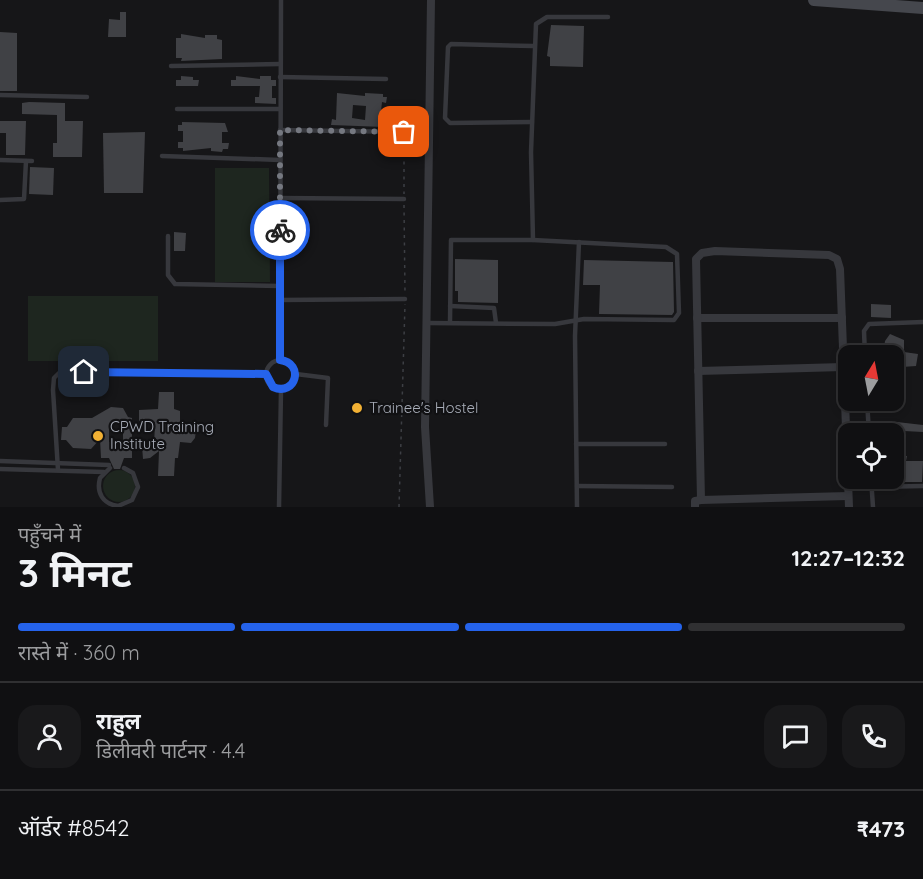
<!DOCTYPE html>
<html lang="hi">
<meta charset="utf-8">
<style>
:root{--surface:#101012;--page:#19191b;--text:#f1f3f6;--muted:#9c9d9f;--line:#303032;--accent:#2563eb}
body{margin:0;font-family:Quicksand,"Noto Sans Devanagari",sans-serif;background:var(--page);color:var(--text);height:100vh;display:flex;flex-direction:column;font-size:22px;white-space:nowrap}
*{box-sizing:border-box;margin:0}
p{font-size:20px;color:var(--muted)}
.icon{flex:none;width:33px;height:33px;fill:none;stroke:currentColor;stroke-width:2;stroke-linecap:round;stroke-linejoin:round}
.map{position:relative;height:507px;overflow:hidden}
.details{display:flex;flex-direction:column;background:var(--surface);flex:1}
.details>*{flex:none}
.needle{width:39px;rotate:10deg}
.fabs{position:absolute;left:838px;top:345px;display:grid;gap:12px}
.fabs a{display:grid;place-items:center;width:66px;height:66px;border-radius:12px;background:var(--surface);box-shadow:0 3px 9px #0003,0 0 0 2px var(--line);font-size:30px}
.pin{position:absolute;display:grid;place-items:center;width:51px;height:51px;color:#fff;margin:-26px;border-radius:12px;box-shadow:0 3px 9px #0006}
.courier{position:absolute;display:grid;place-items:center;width:60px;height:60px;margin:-30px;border:4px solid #2563eb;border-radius:50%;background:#fff;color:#222;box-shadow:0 2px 8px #0007}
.head em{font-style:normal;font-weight:700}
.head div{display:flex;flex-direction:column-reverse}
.head{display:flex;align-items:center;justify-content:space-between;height:102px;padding:0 18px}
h1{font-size:39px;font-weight:700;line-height:45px}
.bar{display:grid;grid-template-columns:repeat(4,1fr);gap:9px 6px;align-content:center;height:72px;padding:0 18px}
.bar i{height:8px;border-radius:4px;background:var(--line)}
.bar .selected{background:var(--accent)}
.bar p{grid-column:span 4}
.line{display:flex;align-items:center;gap:15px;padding:0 18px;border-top:2px solid var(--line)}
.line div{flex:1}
.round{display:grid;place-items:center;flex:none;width:63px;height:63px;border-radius:18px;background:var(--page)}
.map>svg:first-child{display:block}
</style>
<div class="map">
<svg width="923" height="507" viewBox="0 0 923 507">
<rect width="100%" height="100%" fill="#161618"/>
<g fill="#1e261f">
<path d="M215 168H269L270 282H215Z"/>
<rect x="28" y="296" width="130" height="65"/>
<circle cx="119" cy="486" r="16"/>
</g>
<g fill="#404145" fill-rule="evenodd">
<path d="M120 12H126V37H108L109 19 120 20Z"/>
<path d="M551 25 584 26 583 67 550 66V57L547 56Z"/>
<path d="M0 32 17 33V91H0Z"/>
<path d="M181 34 205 38V35H217V39L222 40V59L181 61 182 58H176V38H181Z"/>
<path d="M181 76 193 77V80H199L198 86H176V80H181Z"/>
<path d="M236 76 260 79V76H271V80H276V86H272V98H276V104L255 103V97H259L260 86H231V80H236Z"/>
<path d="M337 93 365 96V93L383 94V97H387L386 103 382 102 380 120H385L384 127 331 125 332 119 336 120ZM353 105 366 106 365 120 352 118Z"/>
<path d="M29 102 65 103V121H83L82 157H53V143H57V115L22 114V103Z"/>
<path d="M0 121H26L25 155H6V133H0Z"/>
<path d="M182 122 225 123 228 132H222V143H229L228 149H223L222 152 211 151V148L183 151V148H178V142H183V131H178V125H182Z"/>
<path d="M145 132 143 193H104L103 133Z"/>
<path d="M30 167 54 168 53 195 29 194Z"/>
<path d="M174 232 186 233 185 251H174Z"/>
<path d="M455 259 498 260V303L458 302V291H455Z"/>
<path d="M584 260 673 262 674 312 672 315 599 314 600 285H583Z"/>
<path d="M871 304 891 305V318L871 317Z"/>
<path d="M890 334 904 340V352L918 354 916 366 902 367 901 377 894 376V356H883L885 341Z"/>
<path d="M159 392H174V409L180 411V424L193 425 196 429 195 438 191 443 180 442 178 458H175L174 476H158L159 451 150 458 143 459 142 446 154 447 155 422 139 421V410L158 409Z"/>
<path d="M111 407 123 408 128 417 132 418V458H124L120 469H114L109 458H101L100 439 91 449 73 448 66 440H61L62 427H67L73 418H92ZM109 424H123V442H109Z"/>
<path d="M897 422 923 425V432L904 431 902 456H907L906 461H923L922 482H904V472L894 471V425Z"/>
</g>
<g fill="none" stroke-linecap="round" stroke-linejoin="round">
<g stroke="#3d3f44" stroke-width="1.5" stroke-dasharray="3 4.5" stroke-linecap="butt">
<path d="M404 139V194"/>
<path d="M404 205 405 293"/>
<path d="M399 507 405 304"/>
</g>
<g stroke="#37383d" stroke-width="4.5">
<path d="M171 66 280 64"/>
<path d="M280 77 386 79"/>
<path d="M0 95 87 97"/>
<path d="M177 109H280"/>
<path d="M532 122 450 123 445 118 448 47 451 44 533 46"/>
<path d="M280 130 404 132"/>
<path d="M162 156 280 160"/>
<path d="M0 160 32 161"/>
<path d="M280 198 404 199"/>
<path d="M0 200 24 199 26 161"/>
<path d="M168 236V275L175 284 279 286"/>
<path d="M533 240 531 152 536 24 547 17H608"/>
<path d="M279 300 405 299"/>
<path d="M450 306 494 308 496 323"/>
<path d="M427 323 555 324 584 319 674 320 679 313 677 254 666 247 533 240H451L450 323"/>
<path d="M865 356 864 331 869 324 923 322"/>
<path d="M280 360 281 0"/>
<circle cx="281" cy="375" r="15"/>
<path d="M296 374 328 378 326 425"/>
<path d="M867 400 869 434"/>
<path d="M576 444H665"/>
<path d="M0 461 109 465"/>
<path d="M110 468 100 478C96 493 103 504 118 506L132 500 138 487 133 473 124 468"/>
<path d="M0 469 104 472"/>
<path d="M58 470 53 390 54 378 59 373 266 374"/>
<path d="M871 478 873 507"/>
<path d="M577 486 672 487"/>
<path d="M871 487 923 486"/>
<path d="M279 507 281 390"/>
<path d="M577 507 575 336 579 242"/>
</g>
<g stroke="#37383d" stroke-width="8">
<path d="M697 318H842"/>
<path d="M698 371 843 367"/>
<path d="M701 500 696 259 702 253 715 251 829 255 837 259 840 269 849 507"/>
<path d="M430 507 425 427 431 0"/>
<path d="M695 507V501L701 500 848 496"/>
</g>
<path stroke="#45474d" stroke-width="12" d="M814 0 923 8"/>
</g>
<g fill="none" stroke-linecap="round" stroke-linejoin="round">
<path stroke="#757880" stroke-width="6" stroke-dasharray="0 10.8" d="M280 230V130L404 132"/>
<path stroke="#2563eb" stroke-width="8" d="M84 372 266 374 273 387C296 397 305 363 280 360V230"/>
</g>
<g fill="#f2b134" stroke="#111113" stroke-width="2">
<circle cx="357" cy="408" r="6"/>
<circle cx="98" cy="436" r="6"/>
</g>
<g text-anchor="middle" stroke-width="4.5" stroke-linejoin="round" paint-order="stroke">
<g font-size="15" fill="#a8adb8" stroke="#111113" text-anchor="start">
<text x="369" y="413">Trainee's Hostel</text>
<text x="110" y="432">CPWD Training<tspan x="110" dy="17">Institute</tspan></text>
</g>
</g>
</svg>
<div class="fabs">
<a><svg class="needle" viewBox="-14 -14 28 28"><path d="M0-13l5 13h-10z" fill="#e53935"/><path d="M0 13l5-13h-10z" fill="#9c9d9f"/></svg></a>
<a><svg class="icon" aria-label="locate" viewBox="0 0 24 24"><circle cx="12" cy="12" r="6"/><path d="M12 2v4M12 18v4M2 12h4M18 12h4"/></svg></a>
</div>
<div class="pin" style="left:404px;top:132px;background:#ea580c"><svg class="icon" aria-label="bag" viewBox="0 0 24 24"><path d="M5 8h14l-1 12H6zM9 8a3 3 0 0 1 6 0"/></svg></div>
<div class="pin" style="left:84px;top:372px;background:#1f2937"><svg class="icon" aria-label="home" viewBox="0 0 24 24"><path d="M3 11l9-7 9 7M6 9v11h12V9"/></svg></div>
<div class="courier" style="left:280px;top:230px"><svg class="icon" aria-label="bike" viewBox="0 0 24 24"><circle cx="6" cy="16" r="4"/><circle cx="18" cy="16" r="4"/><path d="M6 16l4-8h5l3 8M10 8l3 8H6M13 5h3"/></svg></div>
</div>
<section class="details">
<div class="head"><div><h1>3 मिनट</h1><p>पहुँचने में</p></div><em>12:27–12:32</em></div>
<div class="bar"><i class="selected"></i><i class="selected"></i><i class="selected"></i><i></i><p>रास्ते में · 360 m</p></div>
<div class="line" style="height:108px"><a class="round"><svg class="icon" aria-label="person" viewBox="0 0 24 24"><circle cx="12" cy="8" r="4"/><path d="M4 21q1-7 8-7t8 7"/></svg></a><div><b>राहुल</b><p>डिलीवरी पार्टनर · 4.4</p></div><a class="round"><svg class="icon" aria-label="chat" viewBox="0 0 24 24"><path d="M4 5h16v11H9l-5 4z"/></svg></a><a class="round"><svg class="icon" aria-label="phone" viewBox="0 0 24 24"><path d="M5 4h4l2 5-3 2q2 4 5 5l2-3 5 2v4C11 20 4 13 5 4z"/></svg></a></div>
<div class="line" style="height:78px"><div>ऑर्डर #8542</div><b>₹473</b></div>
</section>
